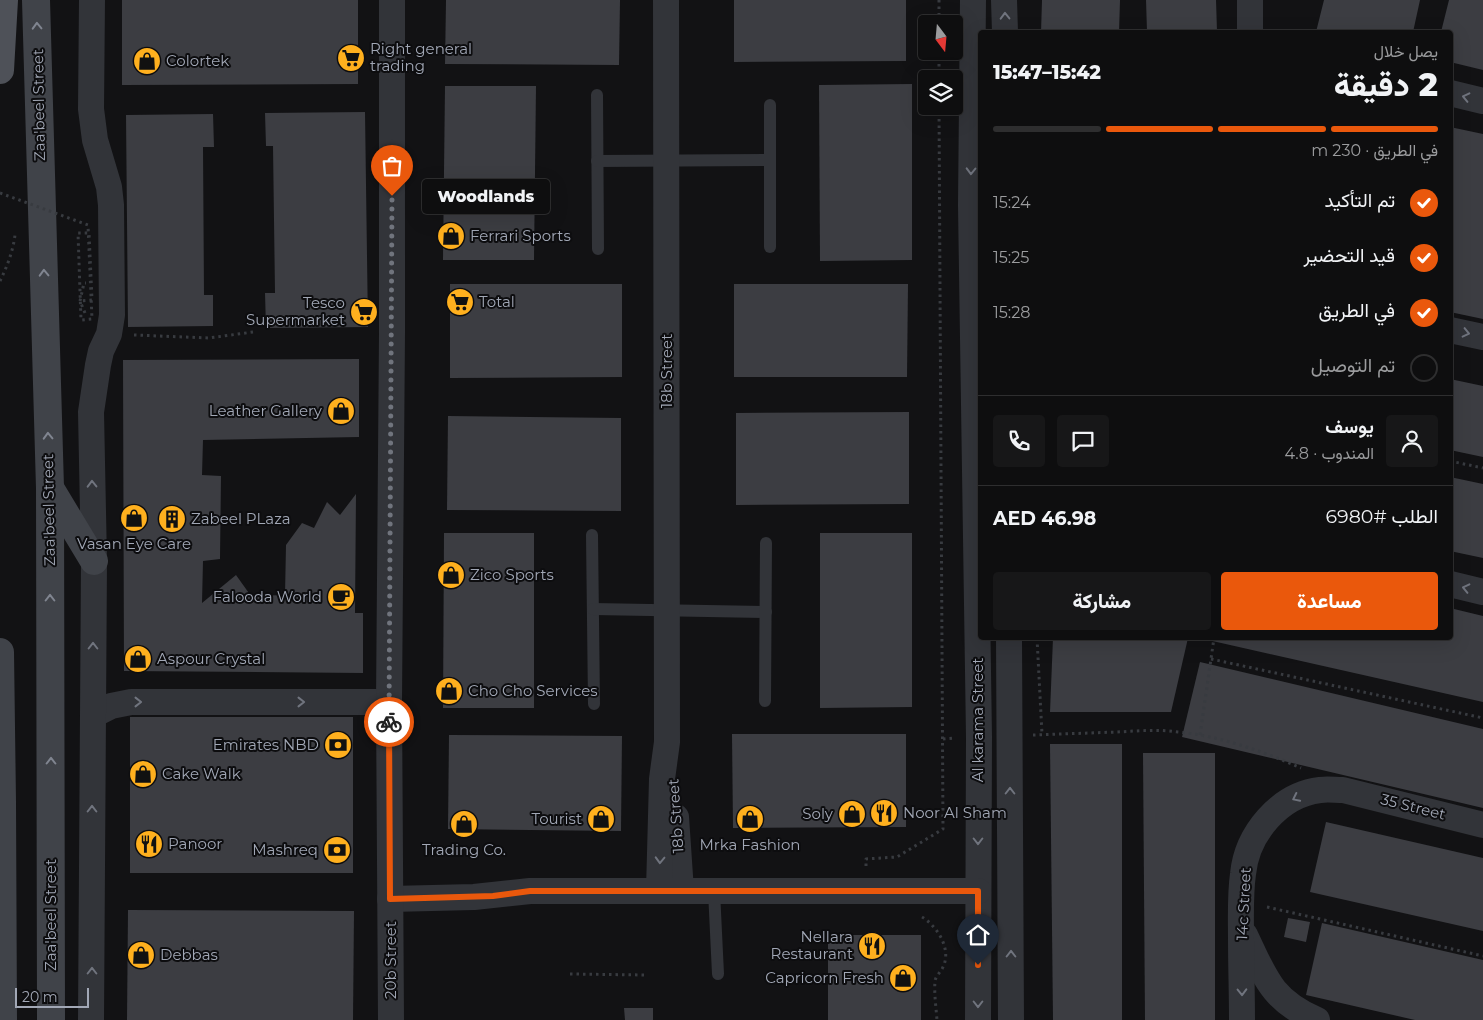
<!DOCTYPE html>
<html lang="ar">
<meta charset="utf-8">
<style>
:root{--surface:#0e0e0f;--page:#171718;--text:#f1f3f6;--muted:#9b9c9e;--line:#2e2e2f;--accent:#ea580c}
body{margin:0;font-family:Montserrat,Vazirmatn,sans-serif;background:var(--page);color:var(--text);direction:rtl;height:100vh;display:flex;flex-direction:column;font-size:19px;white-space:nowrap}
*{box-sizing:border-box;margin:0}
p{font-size:16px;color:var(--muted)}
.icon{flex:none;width:28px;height:28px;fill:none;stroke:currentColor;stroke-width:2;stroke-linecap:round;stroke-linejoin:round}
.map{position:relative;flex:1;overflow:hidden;direction:ltr}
.panel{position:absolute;left:978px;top:30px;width:475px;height:610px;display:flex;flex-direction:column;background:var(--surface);border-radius:5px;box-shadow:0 5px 20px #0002,0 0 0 1px var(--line);direction:rtl}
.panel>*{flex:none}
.needle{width:32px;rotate:164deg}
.controls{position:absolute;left:918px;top:15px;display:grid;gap:10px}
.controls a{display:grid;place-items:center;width:45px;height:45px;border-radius:5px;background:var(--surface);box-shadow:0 5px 20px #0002,0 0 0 1px var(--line);font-size:25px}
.scale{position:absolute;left:15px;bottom:12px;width:74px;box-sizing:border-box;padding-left:5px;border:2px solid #a2a8b6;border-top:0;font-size:14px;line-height:18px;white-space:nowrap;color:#a2a8b6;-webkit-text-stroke:4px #0d0d0f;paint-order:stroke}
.pin{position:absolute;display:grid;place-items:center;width:42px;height:42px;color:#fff;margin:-51px -21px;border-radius:50% 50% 50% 0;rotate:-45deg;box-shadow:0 0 5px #0007}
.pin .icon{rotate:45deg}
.courier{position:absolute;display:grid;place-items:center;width:50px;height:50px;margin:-25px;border:4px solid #ea580c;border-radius:50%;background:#fff;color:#222;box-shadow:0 1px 6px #0007}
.bubble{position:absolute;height:35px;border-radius:5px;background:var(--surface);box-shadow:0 5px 20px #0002,0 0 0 1px var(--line);font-size:16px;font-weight:800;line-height:35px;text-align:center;direction:rtl}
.overview em{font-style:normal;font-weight:800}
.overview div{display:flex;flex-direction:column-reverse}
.overview{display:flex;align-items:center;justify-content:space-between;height:85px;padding:0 15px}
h1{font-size:32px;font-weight:800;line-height:38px}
.bar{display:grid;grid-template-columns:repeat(4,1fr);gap:8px 5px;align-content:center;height:60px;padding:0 15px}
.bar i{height:6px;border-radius:4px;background:var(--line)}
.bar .current{background:var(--accent)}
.bar p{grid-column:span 4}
.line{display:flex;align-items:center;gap:12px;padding:0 15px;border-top:1px solid var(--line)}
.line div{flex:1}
.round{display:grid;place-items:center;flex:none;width:52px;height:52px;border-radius:5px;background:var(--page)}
ol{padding:0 15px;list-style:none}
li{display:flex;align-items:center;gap:15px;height:55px}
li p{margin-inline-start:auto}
li .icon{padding:5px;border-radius:50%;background:var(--accent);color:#fff;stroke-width:4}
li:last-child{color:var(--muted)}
li i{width:28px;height:28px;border:2px solid var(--line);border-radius:50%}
.cta{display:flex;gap:10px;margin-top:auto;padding:10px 15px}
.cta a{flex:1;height:58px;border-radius:5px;background:var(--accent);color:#fff;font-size:20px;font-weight:800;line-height:58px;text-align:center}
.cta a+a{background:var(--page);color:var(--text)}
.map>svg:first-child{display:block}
</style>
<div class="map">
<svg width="1483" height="1020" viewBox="0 0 1483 1020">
<rect width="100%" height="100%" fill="#121214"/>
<g fill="#3c3d42">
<path d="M122 0H358V84L122 85Z"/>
<path d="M446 0H620L619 65 445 64Z"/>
<path d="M734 0H906V61L734 62Z"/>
<path d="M1042 0H1120L1119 32H1041Z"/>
<path d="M1146 0H1216L1217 32H1147Z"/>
<path d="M1324 0H1420L1413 32H1316Z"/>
<path d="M1449 0H1483V70L1450 62V32H1441Z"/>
<path d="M912 84V260L820 261 819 85Z"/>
<path d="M445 86H536L534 260H443Z"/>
<path d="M365 112 368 327 266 328 265 293H275L273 146H266L265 113Z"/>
<path d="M213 114 214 147H203L204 295H213V326L128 327 126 115Z"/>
<path d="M1450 127 1483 134V319L1450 312Z"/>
<path d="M450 284H622V377L450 378Z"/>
<path d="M734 284H908L907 377H734Z"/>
<path d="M359 359V437L203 440 202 475 221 476 220 559 203 561 202 603 236 575 251 596 285 595 286 545 302 523 314 528 327 502 340 515 356 494 355 613H363V673L124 671 123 360Z"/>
<path d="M1450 379 1483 386V457L1450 450Z"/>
<path d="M909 412V504L736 505V413Z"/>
<path d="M448 416 621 418V511L447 510Z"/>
<path d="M1450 477 1483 484V558L1450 551Z"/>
<path d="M444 533H534V708H443Z"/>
<path d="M820 533H912V707L820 708Z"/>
<path d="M1450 608 1483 616V702L1208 640V638H1450Z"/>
<path d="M1053 638H1188L1171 712H1050Z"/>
<path d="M1200 662 1483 729V808L1182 737Z"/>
<rect x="130" y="717" width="223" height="156"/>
<path d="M732 734H906V827L733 828Z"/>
<path d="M449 735 622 736 621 831 448 829Z"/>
<path d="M1050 744H1122V1020H1053Z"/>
<path d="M1143 753H1215V1020H1145Z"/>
<path d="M1326 822 1483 858V931L1310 892Z"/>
<path d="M128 910 354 911 353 1020H127Z"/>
<path d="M1288 918 1310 922 1306 942 1284 937Z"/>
<path d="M1322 923 1483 960V1020H1415L1306 995Z"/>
<rect x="828" y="935" width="93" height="85"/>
<path d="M624 1008H653V1020H625Z"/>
</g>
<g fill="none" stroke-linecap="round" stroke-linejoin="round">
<g stroke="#383b40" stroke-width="3" stroke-dasharray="2.5 4" stroke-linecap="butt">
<path d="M939 0V24"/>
<path d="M939 51V79"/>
<path d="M0 281C7 267 13 251 15 235"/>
<path d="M85 313 80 301 84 283H86"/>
<path d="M134 335 209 338 253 332"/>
<path d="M1450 461 1483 468"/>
<path d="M1037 638 1042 734"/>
<path d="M1211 659 1483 718"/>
<path d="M1033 735C1061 734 1089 733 1117 732 1137 731 1158 729 1178 732 1220 736 1262 751 1301 768"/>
<path d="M1200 735 1214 638"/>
<path d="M943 739 954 738"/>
<path d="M866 866V859L897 857 943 829 939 106"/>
<path d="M1267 907 1483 956"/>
<path d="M922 917C937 926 952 949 943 967 941 972 936 975 935 981 934 993 936 1007 937 1020"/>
<path d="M570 974 646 975"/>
</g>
<g stroke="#323439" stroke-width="12">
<path d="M597 95 598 249"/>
<path d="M597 161 770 160"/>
<path d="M770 247V105"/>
<path d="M592 535 594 704"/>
<path d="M593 609 766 612"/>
<path d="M765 701 766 543"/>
<path d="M714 891 718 974"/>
</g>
<g stroke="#323439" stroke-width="26">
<path d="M973 0 971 205 979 737 978 1020"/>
<path d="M1004 0 1005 32"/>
<path d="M1250 0V32"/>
<path d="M1450 93 1483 101"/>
<path d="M1450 330 1483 337"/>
<path d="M1450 584 1483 592"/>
<path d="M1009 638 1011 1020"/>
<path d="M93 715 111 706 131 702H389"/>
<path d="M676 817 681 891"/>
<path d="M659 890 662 779 667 742 666 0"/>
<path d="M390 899 474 897 530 891H978"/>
<path d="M1245 935C1265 977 1271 1000 1317 1020"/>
<path d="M91 1020 94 561 91 412 98 365 101 351 109 334 112 315 111 205 109 187 95 140 91 109 92 0"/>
<path d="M391 1020 389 702 392 333V0"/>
<path d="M1242 1020C1242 993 1241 966 1241 939 1241 918 1240 895 1243 874 1247 834 1279 795 1320 790 1327 789 1335 790 1343 790L1483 825"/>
</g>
<g stroke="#404349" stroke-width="28">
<path d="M36 0 50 488 51 1020"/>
<path d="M50 488 94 561"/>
<path d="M0 652 2 802 3 1020"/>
</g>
<path stroke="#4e5158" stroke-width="28" d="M0 70 4 0"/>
<path stroke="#383b40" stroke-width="3" stroke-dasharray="2.5 4" stroke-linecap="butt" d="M0 193 88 225 92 319 81 320 78 233H89L92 300 80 301"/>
</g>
<defs><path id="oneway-chevron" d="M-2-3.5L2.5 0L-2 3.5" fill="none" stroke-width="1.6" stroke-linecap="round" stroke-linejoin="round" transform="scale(1.25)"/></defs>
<g stroke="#70747e">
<use href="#oneway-chevron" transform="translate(1005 16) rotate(-91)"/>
<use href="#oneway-chevron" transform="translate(1466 97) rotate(-167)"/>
<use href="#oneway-chevron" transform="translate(971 171) rotate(91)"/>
<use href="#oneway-chevron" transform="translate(1466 333) rotate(13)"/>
<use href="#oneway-chevron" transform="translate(92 484) rotate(-91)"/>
<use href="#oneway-chevron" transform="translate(1466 588) rotate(-167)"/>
<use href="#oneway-chevron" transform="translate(93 646) rotate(-90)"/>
<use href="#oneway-chevron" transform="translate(138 702)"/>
<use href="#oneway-chevron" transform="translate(301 702)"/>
<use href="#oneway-chevron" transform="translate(1010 791) rotate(-90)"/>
<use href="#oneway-chevron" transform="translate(1296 798) rotate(154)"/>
<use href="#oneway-chevron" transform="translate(92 809) rotate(-90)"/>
<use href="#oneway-chevron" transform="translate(978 841) rotate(90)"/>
<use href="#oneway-chevron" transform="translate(660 860) rotate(92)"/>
<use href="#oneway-chevron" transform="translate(1011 954) rotate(-90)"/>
<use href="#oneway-chevron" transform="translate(92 971) rotate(-90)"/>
<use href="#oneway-chevron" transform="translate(1242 992) rotate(89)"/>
<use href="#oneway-chevron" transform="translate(978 1004) rotate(90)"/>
</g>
<g stroke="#808590">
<use href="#oneway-chevron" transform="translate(37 26) rotate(-92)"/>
<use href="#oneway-chevron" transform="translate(44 273) rotate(-92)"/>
<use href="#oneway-chevron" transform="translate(48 436) rotate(-92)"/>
<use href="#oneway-chevron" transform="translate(50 598) rotate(-90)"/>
<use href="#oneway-chevron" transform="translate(51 761) rotate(-90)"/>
</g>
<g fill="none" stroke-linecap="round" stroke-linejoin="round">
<path stroke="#70747d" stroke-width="5" stroke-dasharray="0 9" d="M389 722 392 196"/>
<path stroke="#ea580c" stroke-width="6" d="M389 722 390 899 493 896 530 891H978V965"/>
</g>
<defs>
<g id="supermarket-disc" transform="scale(1.4375)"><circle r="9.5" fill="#ffb01e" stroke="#0d0d0f"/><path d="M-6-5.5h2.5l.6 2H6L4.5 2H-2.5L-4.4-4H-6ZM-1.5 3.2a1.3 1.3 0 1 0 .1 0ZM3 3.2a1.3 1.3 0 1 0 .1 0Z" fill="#111"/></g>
<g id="shop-disc" transform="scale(1.4375)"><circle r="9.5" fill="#ffb01e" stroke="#0d0d0f"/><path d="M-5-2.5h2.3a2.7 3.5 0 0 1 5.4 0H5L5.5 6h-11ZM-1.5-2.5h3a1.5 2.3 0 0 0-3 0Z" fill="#111"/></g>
<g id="building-disc" transform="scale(1.4375)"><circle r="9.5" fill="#ffb01e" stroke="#0d0d0f"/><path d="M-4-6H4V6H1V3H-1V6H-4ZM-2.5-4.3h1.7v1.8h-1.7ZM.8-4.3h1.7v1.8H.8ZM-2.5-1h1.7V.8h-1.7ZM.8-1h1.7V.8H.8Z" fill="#111"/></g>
<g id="cafe-disc" transform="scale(1.4375)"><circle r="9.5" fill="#ffb01e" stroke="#0d0d0f"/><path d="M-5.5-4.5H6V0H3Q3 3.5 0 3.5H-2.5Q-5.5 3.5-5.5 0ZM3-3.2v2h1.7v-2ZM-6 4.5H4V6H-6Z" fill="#111"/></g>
<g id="bank-disc" transform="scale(1.4375)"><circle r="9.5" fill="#ffb01e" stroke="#0d0d0f"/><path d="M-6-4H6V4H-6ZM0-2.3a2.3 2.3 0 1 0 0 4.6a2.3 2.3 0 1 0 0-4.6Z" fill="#111"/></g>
<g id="restaurant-disc" transform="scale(1.4375)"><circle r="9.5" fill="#ffb01e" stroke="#0d0d0f"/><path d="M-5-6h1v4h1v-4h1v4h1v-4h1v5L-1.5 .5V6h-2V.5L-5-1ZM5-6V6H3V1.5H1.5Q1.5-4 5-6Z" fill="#111"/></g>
</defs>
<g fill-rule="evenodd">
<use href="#supermarket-disc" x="351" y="58"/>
<use href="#shop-disc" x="147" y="61"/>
<use href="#shop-disc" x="451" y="236"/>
<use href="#supermarket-disc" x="460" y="302"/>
<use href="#supermarket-disc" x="364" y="312"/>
<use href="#shop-disc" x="341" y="411"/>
<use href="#shop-disc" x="134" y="518"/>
<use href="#building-disc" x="172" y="519"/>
<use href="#shop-disc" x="451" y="575"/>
<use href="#cafe-disc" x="341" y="597"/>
<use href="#shop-disc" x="138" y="659"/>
<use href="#shop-disc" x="449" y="691"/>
<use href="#bank-disc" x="338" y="745"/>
<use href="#shop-disc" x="143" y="774"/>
<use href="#restaurant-disc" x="884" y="813"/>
<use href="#shop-disc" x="852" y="814"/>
<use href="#shop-disc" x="601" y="819"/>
<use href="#shop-disc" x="750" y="819"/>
<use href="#shop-disc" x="464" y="824"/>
<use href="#restaurant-disc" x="149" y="844"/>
<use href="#bank-disc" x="337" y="850"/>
<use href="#restaurant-disc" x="872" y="946"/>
<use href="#shop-disc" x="141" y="955"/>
<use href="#shop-disc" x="903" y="978"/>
</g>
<g text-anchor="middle" stroke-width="4" stroke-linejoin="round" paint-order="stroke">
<g font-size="15" fill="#a2a8b6" stroke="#0d0d0f" text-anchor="start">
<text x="370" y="54">Right general<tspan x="370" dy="17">trading</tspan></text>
<text x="166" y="66">Colortek</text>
<text x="470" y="241">Ferrari Sports</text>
<text x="479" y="307">Total</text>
<text x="345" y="308" text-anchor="end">Tesco<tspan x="345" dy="17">Supermarket</tspan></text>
<text x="322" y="416" text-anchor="end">Leather Gallery</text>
<text x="191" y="524">Zabeel PLaza</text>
<text x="134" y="549" text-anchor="middle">Vasan Eye Care</text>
<text x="470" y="580">Zico Sports</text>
<text x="322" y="602" text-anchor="end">Falooda World</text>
<text x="157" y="664">Aspour Crystal</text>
<text x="468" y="696">Cho Cho Services</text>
<text x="319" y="750" text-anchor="end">Emirates NBD</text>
<text x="162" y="779">Cake Walk</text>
<text x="903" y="818">Noor Al Sham</text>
<text x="833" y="819" text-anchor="end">Soly</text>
<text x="582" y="824" text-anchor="end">Tourist</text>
<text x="168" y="849">Panoor</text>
<text x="750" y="850" text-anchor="middle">Mrka Fashion</text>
<text x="318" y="855" text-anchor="end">Mashreq</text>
<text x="464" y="855" text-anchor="middle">Trading Co.</text>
<text x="853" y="942" text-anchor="end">Nellara<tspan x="853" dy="17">Restaurant</tspan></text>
<text x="160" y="960">Debbas</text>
<text x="884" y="983" text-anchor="end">Capricorn Fresh</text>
</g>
<g font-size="15" fill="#a2a8b6" stroke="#0d0d0f">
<text transform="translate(39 105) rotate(-91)" y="5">Zaa'beel Street</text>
<text transform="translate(667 371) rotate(-90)" y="5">18b Street</text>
<text transform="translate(49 510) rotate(-91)" y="5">Zaa'beel Street</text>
<text transform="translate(978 720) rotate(-90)" y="5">Al karama Street</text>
<text transform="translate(1413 807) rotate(14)" y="5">35 Street</text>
<text transform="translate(676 816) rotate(-94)" y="5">18b Street</text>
<text transform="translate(1244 904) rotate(-87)" y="5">14c Street</text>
<text transform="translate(51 915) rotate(-90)" y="5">Zaa'beel Street</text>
<text transform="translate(391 960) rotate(-90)" y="5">20b Street</text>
</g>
</g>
</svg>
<div class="controls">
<a><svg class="needle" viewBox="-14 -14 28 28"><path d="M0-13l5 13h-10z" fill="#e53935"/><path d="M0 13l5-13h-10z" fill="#9b9c9e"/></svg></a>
<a><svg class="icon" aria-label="layers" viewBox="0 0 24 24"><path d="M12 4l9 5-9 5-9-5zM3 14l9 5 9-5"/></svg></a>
</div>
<div class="scale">20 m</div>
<div class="pin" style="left:392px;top:196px;background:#ea580c"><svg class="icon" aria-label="bag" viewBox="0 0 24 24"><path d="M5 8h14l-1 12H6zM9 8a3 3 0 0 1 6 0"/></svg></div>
<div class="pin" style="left:978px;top:965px;background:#1f2937"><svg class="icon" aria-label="home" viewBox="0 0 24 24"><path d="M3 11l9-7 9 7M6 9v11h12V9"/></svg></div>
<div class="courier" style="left:389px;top:722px"><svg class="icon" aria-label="bike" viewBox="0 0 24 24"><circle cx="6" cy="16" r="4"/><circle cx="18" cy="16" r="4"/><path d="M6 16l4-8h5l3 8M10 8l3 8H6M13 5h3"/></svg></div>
<div class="bubble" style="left:422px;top:179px;width:128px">Woodlands</div>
<section class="panel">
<div class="overview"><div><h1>2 دقيقة</h1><p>يصل خلال</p></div><em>15:42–15:47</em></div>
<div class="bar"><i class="current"></i><i class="current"></i><i class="current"></i><i></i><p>في الطريق · 230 m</p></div>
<ol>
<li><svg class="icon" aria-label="check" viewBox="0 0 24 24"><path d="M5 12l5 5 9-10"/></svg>تم التأكيد<p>15:24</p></li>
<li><svg class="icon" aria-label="check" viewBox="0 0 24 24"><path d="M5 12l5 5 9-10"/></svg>قيد التحضير<p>15:25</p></li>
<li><svg class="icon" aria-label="check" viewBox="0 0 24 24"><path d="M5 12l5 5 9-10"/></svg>في الطريق<p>15:28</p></li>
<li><i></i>تم التوصيل</li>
</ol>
<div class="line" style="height:90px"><a class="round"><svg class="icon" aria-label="person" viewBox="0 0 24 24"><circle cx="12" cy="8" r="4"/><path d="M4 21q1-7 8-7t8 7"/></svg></a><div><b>يوسف</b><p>المندوب · 4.8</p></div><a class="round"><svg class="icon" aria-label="chat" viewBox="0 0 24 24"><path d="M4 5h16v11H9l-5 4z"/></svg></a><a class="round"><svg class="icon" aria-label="phone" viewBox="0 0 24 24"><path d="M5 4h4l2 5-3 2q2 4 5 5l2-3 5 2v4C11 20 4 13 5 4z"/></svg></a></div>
<div class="line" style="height:65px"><div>الطلب #6980</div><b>AED 46.98</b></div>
<div class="cta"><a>مساعدة</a><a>مشاركة</a></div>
</section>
</div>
